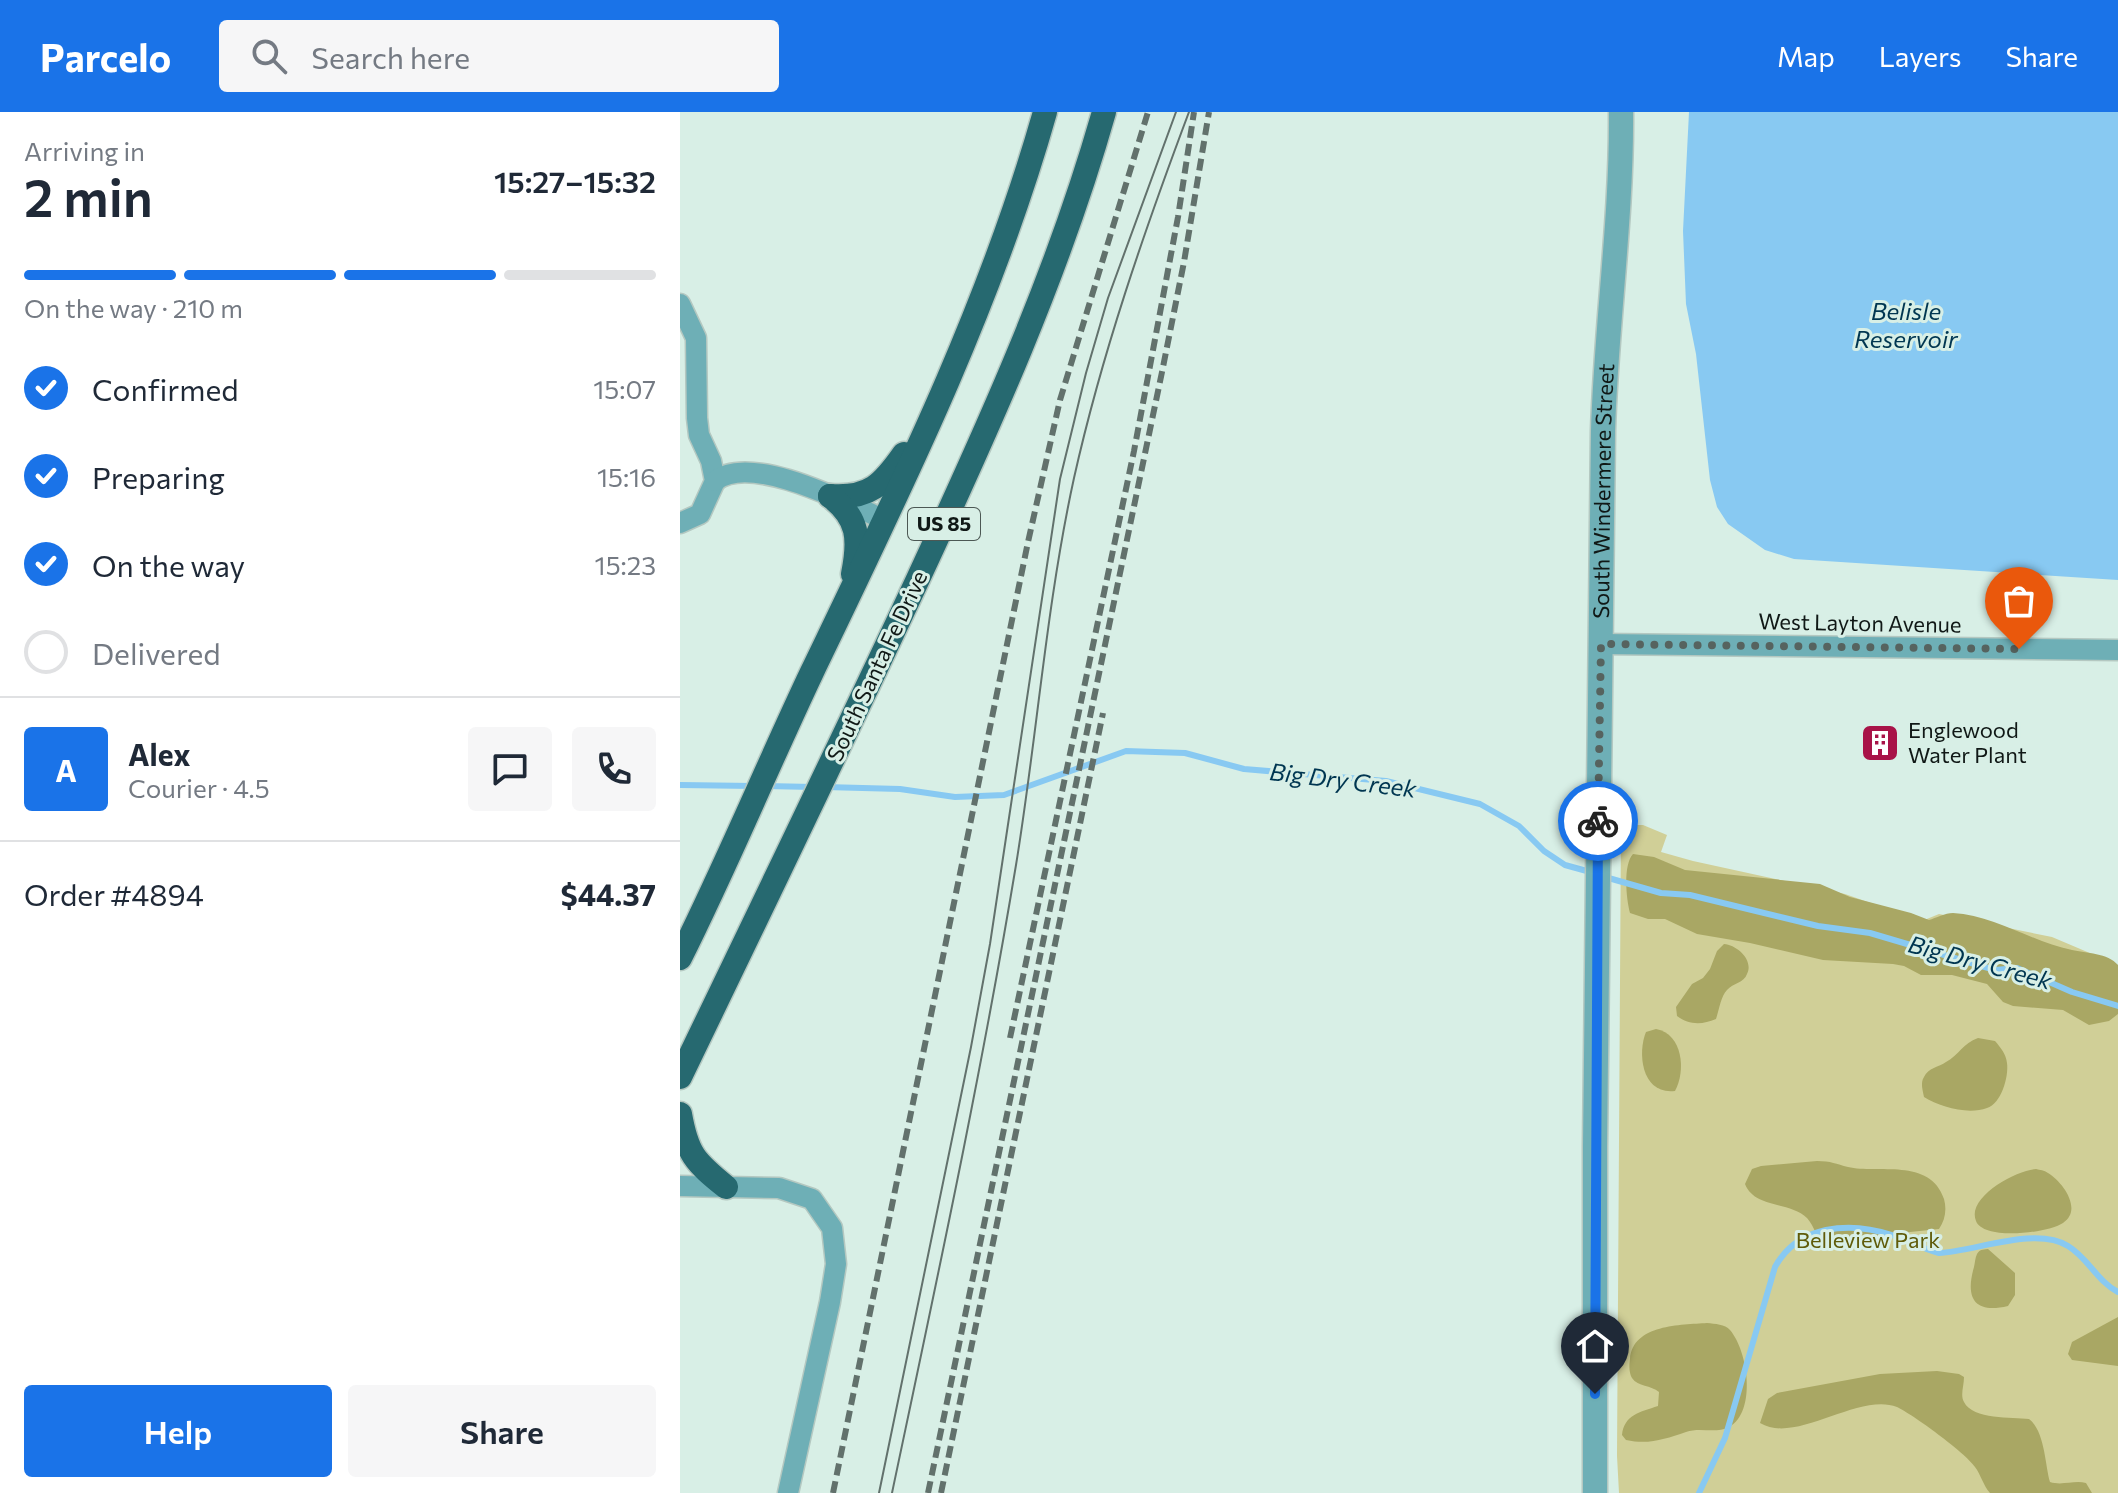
<!DOCTYPE html>
<meta charset="utf-8">
<style>
:root{--surface:#fff;--page:#f6f6f7;--text:#1f2937;--muted:#747a83;--line:#e0e1e3;--accent:#1a73e8}
body{margin:0;font-family:Commissioner,sans-serif;background:var(--page);color:var(--text);height:100vh;display:flex;flex-direction:column;font-size:30px;white-space:nowrap}
*{box-sizing:border-box;margin:0}
p{font-size:26px;color:var(--muted)}
.icon{flex:none;width:44px;height:44px;fill:none;stroke:currentColor;stroke-width:2;stroke-linecap:round;stroke-linejoin:round}
.map{position:relative;flex:1;overflow:hidden}
.details{display:flex;flex-direction:column;background:var(--surface);width:680px}
.details>*{flex:none}
.pin{position:absolute;display:grid;place-items:center;width:68px;height:68px;color:#fff;margin:-82px -34px;border-radius:50% 50% 50% 0;rotate:-45deg;box-shadow:0 0 8px #0007}
.pin .icon{rotate:45deg}
.courier{position:absolute;display:grid;place-items:center;width:80px;height:80px;margin:-40px;border:6px solid #1a73e8;border-radius:50%;background:#fff;color:#222;box-shadow:0 2px 10px #0007}
.headline em{font-style:normal;font-weight:600}
.headline div{display:flex;flex-direction:column-reverse}
.headline{display:flex;align-items:center;justify-content:space-between;height:136px;padding:0 24px}
h1{font-size:52px;font-weight:600;line-height:60px}
.bar{display:grid;grid-template-columns:repeat(4,1fr);gap:12px 8px;align-content:center;height:96px;padding:0 24px}
.bar i{height:10px;border-radius:6px;background:var(--line)}
.bar .active{background:var(--accent)}
.bar p{grid-column:span 4}
.line{display:flex;align-items:center;gap:20px;padding:0 24px;border-top:2px solid var(--line)}
.line div{flex:1}
.round{display:grid;place-items:center;flex:none;width:84px;height:84px;border-radius:8px;background:var(--page)}
ol{padding:0 24px;list-style:none}
li{display:flex;align-items:center;gap:24px;height:88px}
li p{margin-inline-start:auto}
li .icon{padding:8px;border-radius:50%;background:var(--accent);color:#fff;stroke-width:4}
li:last-child{color:var(--muted)}
li i{width:44px;height:44px;border:4px solid var(--line);border-radius:50%}
.button{display:flex;gap:16px;margin-top:auto;padding:16px 24px}
.button a{flex:1;height:92px;border-radius:8px;background:var(--accent);color:#fff;font-size:32px;font-weight:600;line-height:92px;text-align:center}
.button a+a{background:var(--page);color:var(--text)}
header{display:flex;align-items:center;gap:48px;box-sizing:border-box;height:112px;padding:0 40px;background:var(--accent);color:#fff}
header strong{font-size:38px}
nav{display:flex;gap:44px;margin-inline-start:auto;font-size:28px}
.search{width:560px;height:72px;background:var(--page);display:flex;align-items:center;gap:20px;box-sizing:border-box;padding:0 28px;border-radius:8px;color:var(--muted);font-size:30px}
main{display:flex;flex:1;min-height:0}
.map>svg:first-child{display:block}
</style>
<header>
<strong>Parcelo</strong>
<div class="search"><svg class="icon" aria-label="search" viewBox="0 0 24 24"><circle cx="10" cy="10" r="6"/><path d="M15 15l6 6"/></svg>Search here</div>
<nav><a>Map</a><a>Layers</a><a>Share</a></nav>
</header>
<main>
<section class="details">
<div class="headline"><div><h1>2 min</h1><p>Arriving in</p></div><em>15:27–15:32</em></div>
<div class="bar"><i class="active"></i><i class="active"></i><i class="active"></i><i></i><p>On the way · 210 m</p></div>
<ol>
<li><svg class="icon" aria-label="check" viewBox="0 0 24 24"><path d="M5 12l5 5 9-10"/></svg>Confirmed<p>15:07</p></li>
<li><svg class="icon" aria-label="check" viewBox="0 0 24 24"><path d="M5 12l5 5 9-10"/></svg>Preparing<p>15:16</p></li>
<li><svg class="icon" aria-label="check" viewBox="0 0 24 24"><path d="M5 12l5 5 9-10"/></svg>On the way<p>15:23</p></li>
<li><i></i>Delivered</li>
</ol>
<div class="line" style="height:144px"><b class="round" style="background:var(--accent);color:#fff">A</b><div><b>Alex</b><p>Courier · 4.5</p></div><a class="round"><svg class="icon" aria-label="chat" viewBox="0 0 24 24"><path d="M4 5h16v11H9l-5 4z"/></svg></a><a class="round"><svg class="icon" aria-label="phone" viewBox="0 0 24 24"><path d="M5 4h4l2 5-3 2q2 4 5 5l2-3 5 2v4C11 20 4 13 5 4z"/></svg></a></div>
<div class="line" style="height:104px"><div>Order #4894</div><b>$44.37</b></div>
<div class="button"><a>Help</a><a>Share</a></div>
</section>
<div class="map">
<svg width="1438" height="1381" viewBox="0 0 1438 1381">
<rect width="100%" height="100%" fill="#d8efe6"/>
<path fill="#d0cf97" d="M941 713H963L987 723 981 740 1013 749 1165 782 1242 809 1259 802 1372 825 1438 853V1381H939L937 1344Z"/>
<g fill="#a9a764">
<path d="M953 742 974 745 1005 758 1140 772 1170 785 1231 801 1249 808C1256 806 1265 801 1273 801 1314 803 1352 830 1392 838 1406 841 1428 841 1438 853V902L1429 909 1409 913 1383 898 1333 894 1323 890 1307 872 1272 863H1241L1224 854 1213 852 1143 848 1070 831 1017 822 985 807H968L950 801C946 786 943 753 953 742Z"/>
<path d="M1044 832C1057 833 1074 848 1067 862 1064 871 1053 871 1047 878 1041 884 1039 898 1036 907 1022 913 1009 913 997 904L996 895 1012 872 1023 866 1030 857 1037 839Z"/>
<path d="M976 917C1003 922 1006 959 995 979 962 983 957 942 966 920Z"/>
<path d="M1298 926 1315 929C1321 936 1326 942 1327 951 1329 965 1321 992 1307 996 1288 1003 1260 995 1244 985 1243 979 1240 971 1244 965 1248 956 1259 955 1266 950 1279 943 1283 931 1298 926Z"/>
<path d="M1137 1049C1151 1049 1156 1052 1168 1055 1197 1062 1250 1045 1264 1087 1267 1098 1265 1108 1259 1117L1230 1120 1208 1125 1177 1123 1154 1134H1145C1136 1126 1135 1115 1127 1106 1110 1089 1075 1097 1065 1072L1072 1057 1081 1054Z"/>
<path d="M1356 1057C1360 1058 1364 1058 1368 1061 1383 1070 1403 1098 1383 1111 1368 1121 1304 1129 1296 1109 1286 1085 1337 1058 1356 1057Z"/>
<path d="M1308 1137 1335 1161V1183L1328 1194C1294 1202 1285 1186 1294 1155 1295 1151 1295 1146 1297 1142 1300 1137 1302 1138 1308 1137Z"/>
<path d="M1438 1205V1254L1392 1248 1388 1242 1392 1230Z"/>
<path d="M1027 1211C1035 1212 1045 1212 1050 1218 1068 1239 1077 1300 1049 1315 1036 1322 1020 1315 1006 1320 985 1327 969 1333 946 1328L942 1323C944 1303 960 1300 978 1294L979 1280C971 1273 958 1275 952 1266 949 1261 949 1253 950 1247 953 1212 1001 1213 1027 1211Z"/>
<path d="M1257 1259 1279 1262 1284 1265C1284 1274 1280 1283 1284 1290 1293 1308 1332 1305 1349 1307 1365 1319 1365 1353 1370 1370 1382 1374 1394 1368 1406 1371L1412 1381H1310C1303 1373 1301 1363 1295 1355 1286 1341 1232 1302 1217 1295 1178 1280 1116 1333 1080 1311L1088 1287 1097 1281 1200 1262Z"/>
</g>
<path fill="#88c9f2" d="M1009 0H1438V468L1114 447 1085 438 1048 412 1037 395 1030 368 1016 242 1006 192 1003 119Z"/>
<g fill="none" stroke-linecap="round" stroke-linejoin="round">
<g stroke="#88c9f2" stroke-width="6">
<path d="M0 673 74 674"/>
<path d="M85 674 134 675"/>
<path d="M145 675 220 677 275 685 324 683 446 639 505 641 564 657 706 669 800 692 839 714 864 739 885 753 914 761"/>
<path d="M925 765 981 781 1010 783 1138 814 1190 821 1315 858 1337 856 1392 880 1438 894"/>
<path d="M1019 1381 1045 1326 1095 1155C1118 1113 1169 1109 1212 1123 1228 1128 1242 1137 1259 1141 1296 1139 1356 1114 1388 1134 1408 1146 1417 1169 1438 1180"/>
</g>
<g stroke="#b4c8c1" stroke-width="23">
<g id="minor">
<path d="M0 192 16 226 17 306 19 323 31 349 35 369 20 402 0 411"/>
<path d="M35 369C71 340 169 392 205 408"/>
<path d="M921 532 1438 538"/>
<path d="M0 1074 99 1076 132 1087 152 1116 156 1152 150 1190 108 1381"/>
</g>
</g>
<g stroke="#b4c8c1" stroke-width="27">
<g id="tertiary">
<path id="s1" d="M915 1381V1035L923 319C926 213 942 107 941 0"/>
</g>
</g>
<g stroke="#b4c8c1" stroke-width="27">
<g id="trunk">
<path d="M150 384C190 387 203 372 224 342"/>
<path d="M150 384C179 406 180 427 173 462"/>
<path d="M0 846C47 752 87 655 132 560 220 377 310 195 365 0"/>
<path d="M0 965C80 799 160 634 238 467 309 314 378 162 424 0"/>
<path d="M0 1002C7 1042 15 1050 46 1075"/>
</g>
</g>
<use href="#minor" stroke="#6eafb6" stroke-width="20"/>
<use href="#tertiary" stroke="#6eafb6" stroke-width="24"/>
<use href="#trunk" stroke="#266970" stroke-width="24"/>
<g stroke="#62716c" stroke-width="2">
<path d="M199 1381 291 935 310 832 380 367 406 261 428 186 496 0"/>
<path d="M212 1381C256 1172 301 964 336 753 357 625 366 494 394 366 422 241 464 120 509 0"/>
</g>
<g stroke="#62716c" stroke-width="6" stroke-dasharray="12 6" stroke-linecap="butt">
<path d="M330 926 454 339 498 105 514 0"/>
<path d="M153 1381 348 430 380 288 468 0"/>
<path d="M248 1381 482 260 504 150 529 0"/>
<path d="M261 1381 423 601"/>
</g>
</g>
<g fill="none" stroke-linecap="round" stroke-linejoin="round">
<path stroke="#56635f" stroke-width="8" stroke-dasharray="0 14.4" d="M918 709 921 532 1339 537"/>
<path stroke="#1a73e8" stroke-width="10" d="M915 1282 918 709"/>
</g>
<defs>
<g id="building-square" transform="scale(2)"><rect x="-9" y="-9" width="18" height="18" rx="4" fill="#a81348" stroke="#d8efe6"/><path d="M-4-6H4V6H1V3H-1V6H-4ZM-2.5-4.3h1.7v1.8h-1.7ZM.8-4.3h1.7v1.8H.8ZM-2.5-1h1.7V.8h-1.7ZM.8-1h1.7V.8H.8Z" fill="#fff"/></g>
</defs>
<g fill-rule="evenodd">
<use href="#building-square" x="1200" y="631"/>
</g>
<g text-anchor="middle" stroke-width="6" stroke-linejoin="round" paint-order="stroke">
<rect fill="#d8efe6" stroke="#4c5854" stroke-width="2" x="228" y="396" width="72" height="32" rx="6"/>
<g font-size="20" font-weight="bold" fill="#101816">
<text x="264" y="419">US 85</text>
</g>
<g font-size="22" fill="#101816" stroke="#d8efe6">
<text dy="8" stroke="none"><textPath href="#s1" startOffset="1002">South Windermere Street</textPath></text>
<text transform="translate(1180 511) rotate(1)" y="8">West Layton Avenue</text>
<text transform="translate(197 554) rotate(-65)" y="8">South Santa Fe Drive</text>
</g>
<g font-size="22" fill="#101816" stroke="#d8efe6" text-anchor="start">
<text x="1228" y="626">Englewood<tspan x="1228" dy="25">Water Plant</tspan></text>
</g>
<g font-size="22" fill="#5f5b09" stroke="#d8efe6">
<text x="1188" y="1136">Belleview Park</text>
</g>
<g font-size="24" font-style="italic" fill="#003651" stroke="#d8efe6">
<text x="1226" y="208">Belisle<tspan x="1226" dy="28">Reservoir</tspan></text>
<text transform="translate(663 669) rotate(7)" y="8">Big Dry Creek</text>
<text transform="translate(1300 851) rotate(15)" y="8">Big Dry Creek</text>
</g>
</g>
</svg>
<div class="pin" style="left:1339px;top:537px;background:#ea580c"><svg class="icon" aria-label="bag" viewBox="0 0 24 24"><path d="M5 8h14l-1 12H6zM9 8a3 3 0 0 1 6 0"/></svg></div>
<div class="pin" style="left:915px;top:1282px;background:#1f2937"><svg class="icon" aria-label="home" viewBox="0 0 24 24"><path d="M3 11l9-7 9 7M6 9v11h12V9"/></svg></div>
<div class="courier" style="left:918px;top:709px"><svg class="icon" aria-label="bike" viewBox="0 0 24 24"><circle cx="6" cy="16" r="4"/><circle cx="18" cy="16" r="4"/><path d="M6 16l4-8h5l3 8M10 8l3 8H6M13 5h3"/></svg></div>
</div>
</main>
